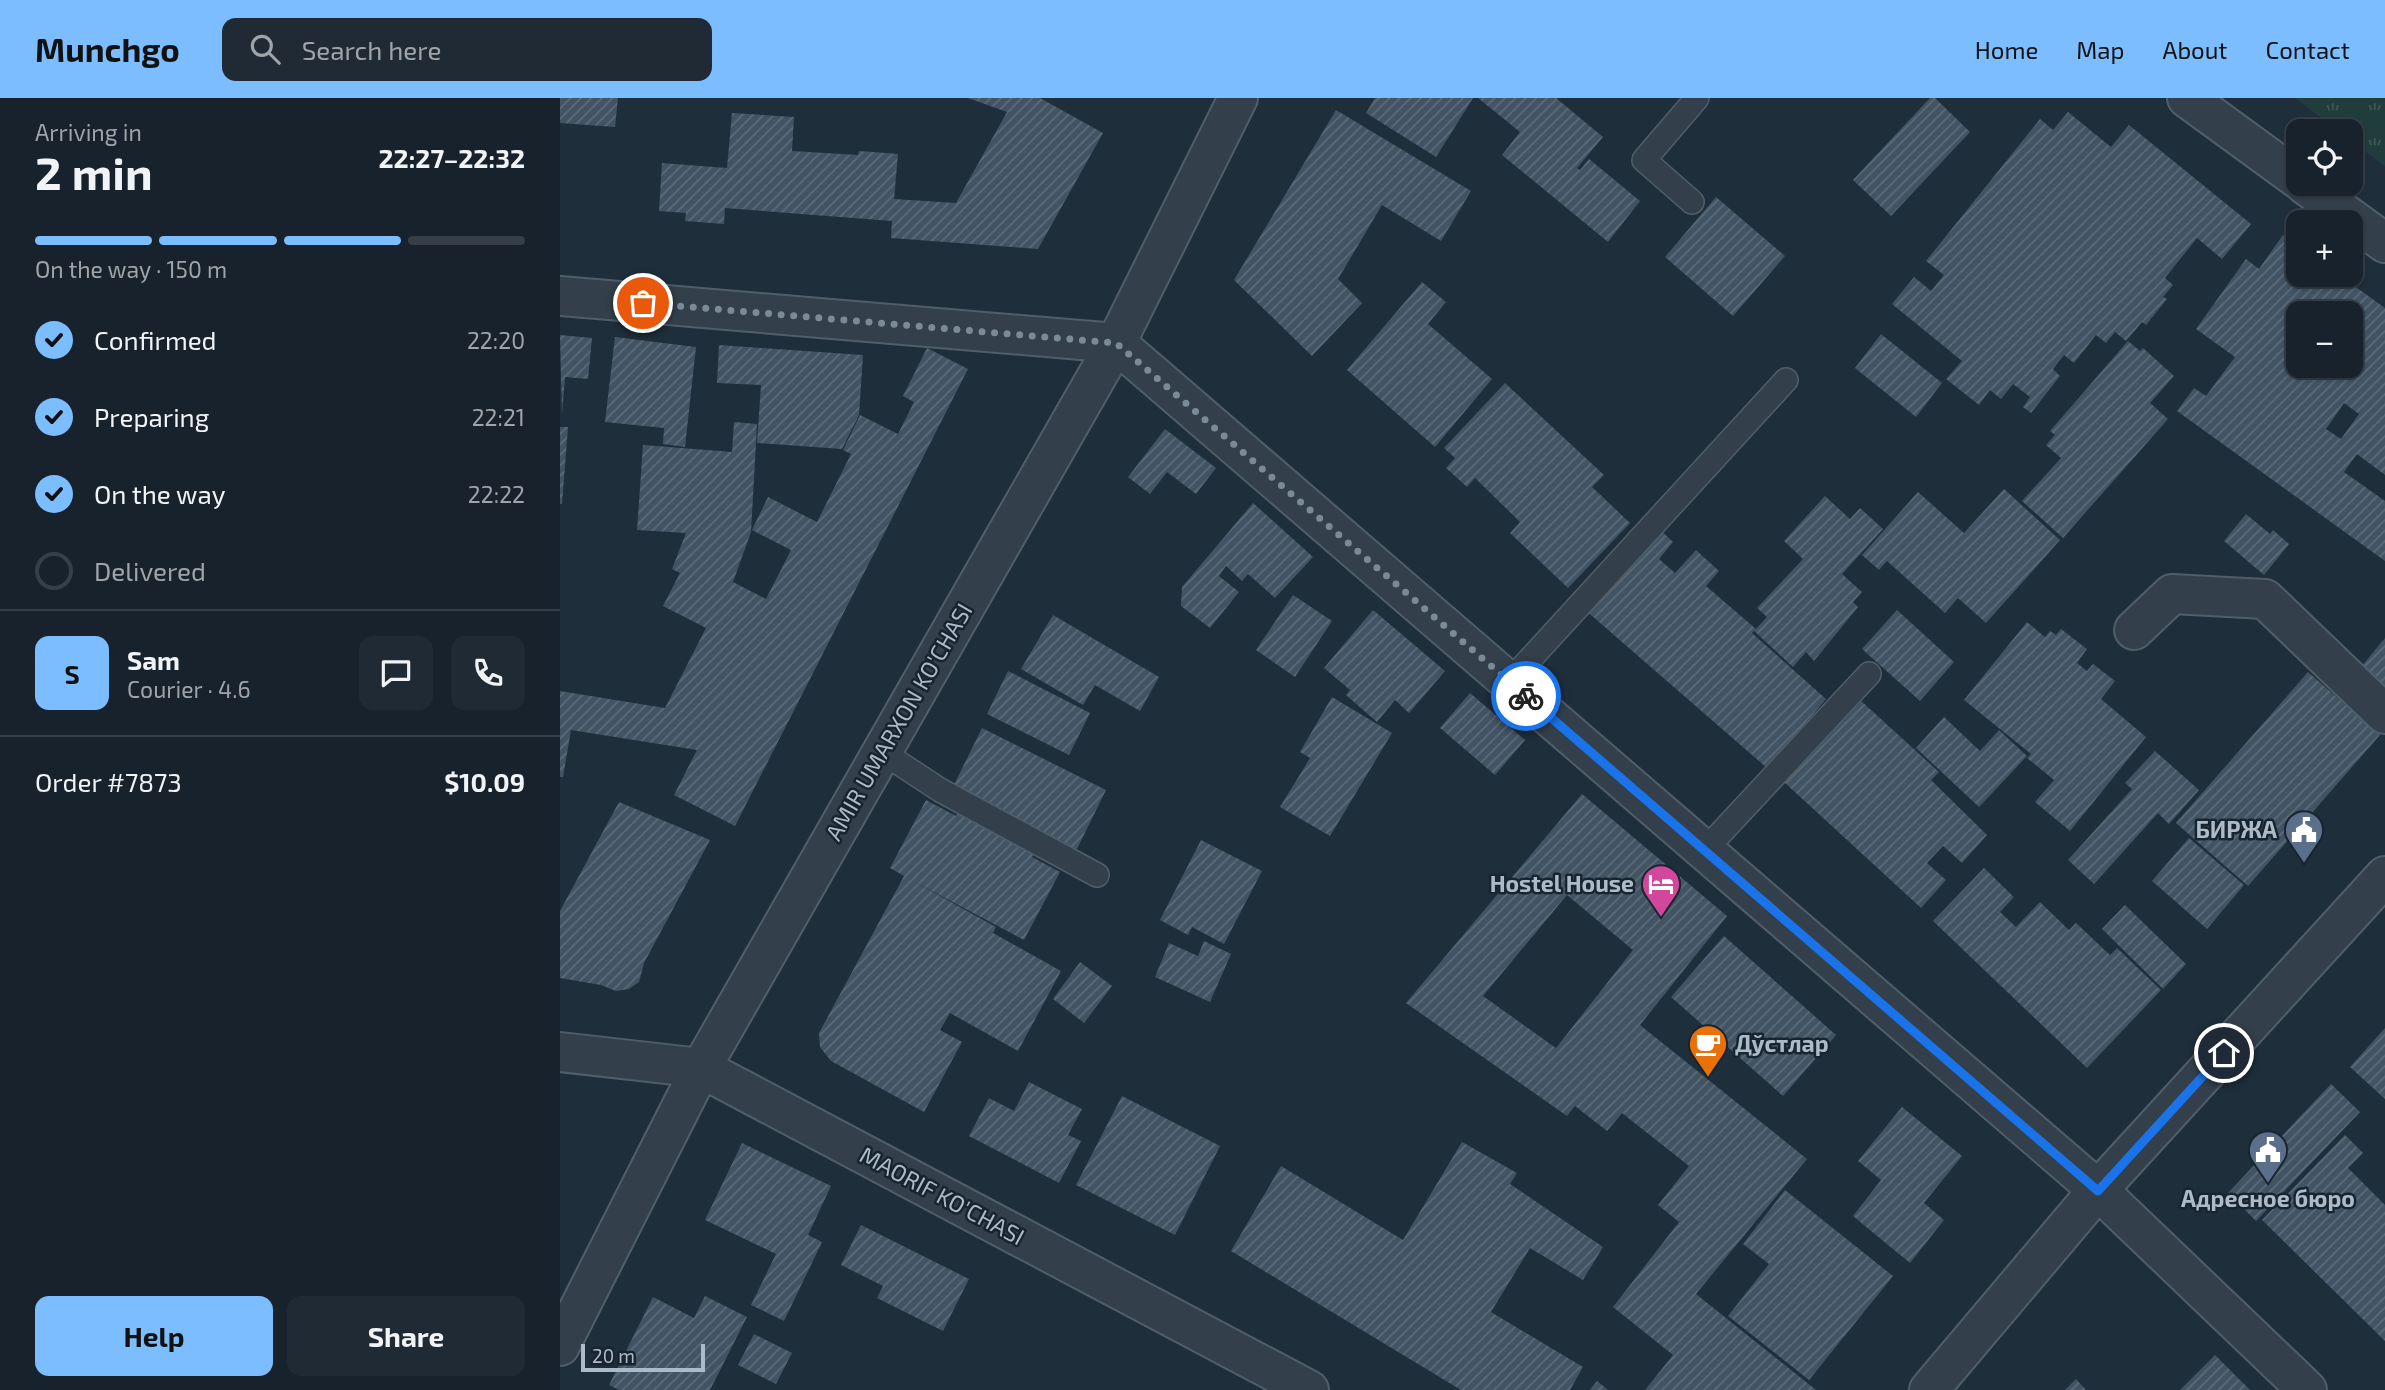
<!DOCTYPE html>
<meta charset="utf-8">
<style>
:root{--surface:#17222c;--page:#202a34;--text:#f1f3f6;--muted:#9ea4a9;--line:#363f48;--accent:#7bbdff}
body{margin:0;font-family:"Exo 2",sans-serif;background:var(--page);color:var(--text);height:100vh;display:flex;flex-direction:column;font-size:26px;white-space:nowrap}
*{box-sizing:border-box;margin:0}
p{font-size:23px;color:var(--muted)}
.icon{flex:none;width:38px;height:38px;fill:none;stroke:currentColor;stroke-width:2;stroke-linecap:round;stroke-linejoin:round}
.map{position:relative;flex:1;overflow:hidden}
.drawer{display:flex;flex-direction:column;background:var(--surface);width:560px}
.drawer>*{flex:none}
.tools{position:absolute;left:1726px;top:21px;display:grid;gap:14px}
.tools a{display:grid;place-items:center;width:77px;height:77px;border-radius:14px;background:var(--surface);box-shadow:0 2px 5px #0004,0 0 0 2px var(--line);font-size:35px}
.scale{position:absolute;left:21px;bottom:18px;width:124px;box-sizing:border-box;padding-left:7px;border:4px solid #adbbc8;border-top:0;font-size:19px;line-height:24px;white-space:nowrap;color:#adbbc8;-webkit-text-stroke:5px #182530;paint-order:stroke}
.pin{position:absolute;display:grid;place-items:center;width:60px;height:60px;color:#fff;margin:-30px;border:4px solid #fff;border-radius:50%;box-shadow:0 2px 7px #0007}
.courier{position:absolute;display:grid;place-items:center;width:70px;height:70px;margin:-35px;border:5px solid #1a73e8;border-radius:50%;background:#fff;color:#222;box-shadow:0 2px 9px #0007}
.headline em{font-style:normal;font-weight:700}
.headline div{display:flex;flex-direction:column-reverse}
.headline{display:flex;align-items:center;justify-content:space-between;height:119px;padding:0 35px}
h1{font-size:46px;font-weight:700;line-height:52px}
.bar{display:grid;grid-template-columns:repeat(4,1fr);gap:10px 7px;align-content:center;height:84px;padding:0 35px}
.bar i{height:9px;border-radius:5px;background:var(--line)}
.bar .current{background:var(--accent)}
.bar p{grid-column:span 4}
.line{display:flex;align-items:center;gap:18px;padding:0 35px;border-top:2px solid var(--line)}
.line div{flex:1}
.round{display:grid;place-items:center;flex:none;width:74px;height:74px;border-radius:14px;background:var(--page)}
ol{padding:0 35px;list-style:none}
li{display:flex;align-items:center;gap:21px;height:77px}
li p{margin-inline-start:auto}
li .icon{padding:7px;border-radius:50%;background:var(--accent);color:#111;stroke-width:4}
li:last-child{color:var(--muted)}
li i{width:38px;height:38px;border:4px solid var(--line);border-radius:50%}
.cta{display:flex;gap:14px;margin-top:auto;padding:14px 35px}
.cta a{flex:1;height:80px;border-radius:14px;background:var(--accent);color:#111;font-size:28px;font-weight:700;line-height:80px;text-align:center}
.cta a+a{background:var(--page);color:var(--text)}
header{display:flex;align-items:center;gap:42px;box-sizing:border-box;height:98px;padding:0 35px;background:var(--accent);color:#111}
header strong{font-size:33px}
nav{display:flex;gap:38px;margin-inline-start:auto;font-size:24px}
.search{width:490px;height:63px;background:var(--page);display:flex;align-items:center;gap:18px;box-sizing:border-box;padding:0 24px;border-radius:14px;color:var(--muted);font-size:26px}
main{display:flex;flex:1;min-height:0}
.map>svg:first-child{display:block}
</style>
<header>
<strong>Munchgo</strong>
<div class="search"><svg class="icon" aria-label="search" viewBox="0 0 24 24"><circle cx="10" cy="10" r="6"/><path d="M15 15l6 6"/></svg>Search here</div>
<nav><a>Home</a><a>Map</a><a>About</a><a>Contact</a></nav>
</header>
<main>
<section class="drawer">
<div class="headline"><div><h1>2 min</h1><p>Arriving in</p></div><em>22:27–22:32</em></div>
<div class="bar"><i class="current"></i><i class="current"></i><i class="current"></i><i></i><p>On the way · 150 m</p></div>
<ol>
<li><svg class="icon" aria-label="check" viewBox="0 0 24 24"><path d="M5 12l5 5 9-10"/></svg>Confirmed<p>22:20</p></li>
<li><svg class="icon" aria-label="check" viewBox="0 0 24 24"><path d="M5 12l5 5 9-10"/></svg>Preparing<p>22:21</p></li>
<li><svg class="icon" aria-label="check" viewBox="0 0 24 24"><path d="M5 12l5 5 9-10"/></svg>On the way<p>22:22</p></li>
<li><i></i>Delivered</li>
</ol>
<div class="line" style="height:126px"><b class="round" style="background:var(--accent);color:#111">S</b><div><b>Sam</b><p>Courier · 4.6</p></div><a class="round"><svg class="icon" aria-label="chat" viewBox="0 0 24 24"><path d="M4 5h16v11H9l-5 4z"/></svg></a><a class="round"><svg class="icon" aria-label="phone" viewBox="0 0 24 24"><path d="M5 4h4l2 5-3 2q2 4 5 5l2-3 5 2v4C11 20 4 13 5 4z"/></svg></a></div>
<div class="line" style="height:91px"><div>Order #7873</div><b>$10.09</b></div>
<div class="cta"><a>Help</a><a>Share</a></div>
</section>
<div class="map">
<svg width="1825" height="1292" viewBox="0 0 1825 1292">
<defs>
<pattern id="park-tufts" width="24" height="20" patternUnits="userSpaceOnUse" patternTransform="scale(1.75)"><rect width="24" height="20" fill="#213c3c"/><path d="M3 7l-1-3M5 7V3M7 7l1-3M15 17l-1-3M17 17v-4M19 17l1-3" fill="none" stroke="#3f5657"/></pattern>
<pattern id="building-hatch" width="6" height="6" patternUnits="userSpaceOnUse" patternTransform="scale(1.75)"><rect width="6" height="6" fill="#425463"/><path d="M-1 1l2-2M0 6l6-6M5 7l2-2" fill="none" stroke="#5b6b78"/></pattern>
</defs>
<rect width="100%" height="100%" fill="#1f2e3b"/>
<path fill="url(#park-tufts)" d="M1735 0H1825V68L1790 42V33H1779Z"/>
<g fill="url(#building-hatch)" fill-rule="evenodd">
<path d="M0 0H58L55 29 0 25Z"/>
<path d="M408 0H480L543 35 478 151 331 140 332 123 165 110 164 126 125 123 126 115 99 113 102 65 167 70 172 15 234 19 232 53 298 57 299 53 338 56 334 101 396 105 447 14Z"/>
<path d="M815 0H913L876 59 806 15Z"/>
<path d="M918 0H996L1043 39 1017 70 1020 72 1029 61 1080 103 1048 144 942 57 960 34Z"/>
<path d="M1370 0H1375L1410 34 1331 118 1293 82Z"/>
<path d="M776 12 911 93 881 143 822 107 778 181 802 205 752 258 674 182Z"/>
<path d="M1508 14 1551 49 1569 27 1691 126 1662 161 1637 140 1605 180 1613 187 1603 199 1607 201 1586 227 1582 224 1566 243 1555 234 1546 245 1536 237 1514 265 1504 257 1493 271 1500 278 1471 315 1463 309 1470 299 1453 286 1441 301 1430 292 1419 307 1386 281 1402 263 1332 206 1354 179 1371 193 1384 177 1366 163 1480 21 1493 32Z"/>
<path d="M1156 99 1225 158 1173 218 1105 159Z"/>
<path d="M1723 137 1738 147V177H1779L1825 210V377L1797 356 1784 374 1825 403V463L1617 313 1634 290 1646 298 1675 259 1636 231 1686 161 1699 171ZM1738 215H1790V268H1738ZM1784 305 1799 316 1781 341 1766 331Z"/>
<path d="M862 184 886 204 868 226 932 281 875 349 787 272Z"/>
<path d="M1321 236 1382 285 1356 319 1295 270Z"/>
<path d="M0 237 32 240 28 281 5 279 2 316Z"/>
<path d="M55 239 136 249 125 349 103 346 104 330 45 324Z"/>
<path d="M1568 243 1580 253 1583 250 1614 278 1590 305 1608 321 1503 440 1462 403 1501 360 1486 347 1495 337 1490 333Z"/>
<path d="M159 247 303 257 299 317 282 351 197 345 201 287 157 285Z"/>
<path d="M367 250 408 271 175 728 114 697 137 652 11 632 3 679H0V593L105 610 146 530 103 508 120 475 112 471 126 435 77 432 83 347 172 354 174 324 197 326 191 434 173 484 206 501 231 452 192 432 208 399 257 424 291 356 283 352 300 317 338 336 354 304 343 298Z"/>
<path d="M945 285 1044 377 1032 389 1070 425 1008 490 950 435 960 424 915 380 907 389 886 370 895 360 884 350Z"/>
<path d="M0 329H8L2 406H0Z"/>
<path d="M605 331 656 370 636 396 607 374 590 396 568 379Z"/>
<path d="M1444 391 1500 442 1426 525 1398 500 1385 515 1327 463 1319 472 1302 457 1358 394 1404 435Z"/>
<path d="M1265 398 1290 421 1300 410 1323 431 1282 476 1302 494 1293 504 1298 509 1254 563 1246 554 1233 569 1194 533 1192 535 1266 601 1207 670 1024 511 1096 428 1113 444 1099 461 1115 475 1136 452 1159 473 1146 488 1196 531 1207 519 1197 510 1243 461 1224 443Z"/>
<path d="M693 405 753 459 715 500 688 476 682 483 666 468 659 478 679 494 650 530 621 508 622 489Z"/>
<path d="M1686 416 1710 436 1713 432 1729 446 1704 477 1664 443Z"/>
<path d="M733 497 772 523 735 579 696 552Z"/>
<path d="M813 512 885 573 849 615 835 602 817 624 786 597 790 592 764 570Z"/>
<path d="M1337 512 1394 564 1360 603 1302 551Z"/>
<path d="M493 517 599 579 580 613 535 587 523 607 461 571Z"/>
<path d="M1467 524 1485 539 1490 533 1496 537 1501 531 1527 551 1517 565 1527 573 1533 566 1555 583 1541 601 1586 639 1510 733 1475 704 1494 682 1467 660 1471 656 1404 602Z"/>
<path d="M1825 540V589L1801 569Z"/>
<path d="M448 573 530 615 509 657 427 616Z"/>
<path d="M1748 574 1820 637 1688 788 1616 725Z"/>
<path d="M910 595 965 642 935 677 880 630Z"/>
<path d="M772 599 832 635 770 738 720 709 750 660 740 654Z"/>
<path d="M1299 601 1379 674 1371 682 1427 737 1402 765 1383 748 1367 765 1386 782 1361 810 1224 684Z"/>
<path d="M1384 619 1420 653 1439 632 1467 658 1419 709 1356 650Z"/>
<path d="M422 630 546 692 514 757 390 695Z"/>
<path d="M1595 653 1639 692 1609 726 1598 715 1534 786 1508 762 1572 691 1565 685Z"/>
<path d="M1022 696 1167 818 1080 927 1247 1061 1136 1196 1256 1292H1085L1113 1257 1053 1209 1119 1124 1098 1107 1129 1068 1062 1015 1047 1033 1015 1008 1007 1018 846 905ZM1007 797 1073 852 996 950 923 898Z"/>
<path d="M366 702 396 718 400 711 477 752 472 759 500 774 464 842 351 782 436 829 433 835 501 873 458 953 390 915 380 932 402 944 364 1014 271 963 260 949 259 935 344 778 330 770Z"/>
<path d="M59 704 150 742 84 865 79 884 69 891 56 893 41 887 0 880V813Z"/>
<path d="M1629 740 1684 787 1647 831 1592 783Z"/>
<path d="M641 742 702 773 664 846 632 829 628 837 600 822Z"/>
<path d="M1424 770 1454 799 1440 814 1456 829 1480 804 1509 832 1516 825 1550 857 1557 850 1601 892 1527 970 1373 823Z"/>
<path d="M1565 807 1626 866 1603 891 1542 831Z"/>
<path d="M1164 838 1276 937 1223 998 1111 899Z"/>
<path d="M644 843 671 856 650 904 595 879 609 845 638 858Z"/>
<path d="M520 864 552 888 524 925 493 901Z"/>
<path d="M1825 930V1001L1790 969Z"/>
<path d="M469 984 522 1011 508 1037 521 1043 499 1085 409 1038 429 1000 454 1013Z"/>
<path d="M1771 986 1800 1014 1696 1123 1668 1095Z"/>
<path d="M562 998 660 1048 615 1137 516 1087Z"/>
<path d="M1342 1009 1402 1058 1364 1105 1384 1122 1350 1165 1293 1118 1321 1082 1298 1063Z"/>
<path d="M1785 1037 1803 1055 1788 1070 1825 1107V1243L1702 1122Z"/>
<path d="M902 1044 957 1075 950 1086 1043 1149 1023 1182 970 1150 931 1214 1023 1269 1010 1292H901L671 1153 721 1068 843 1142Z"/>
<path d="M182 1045 271 1088 248 1137 262 1144 224 1223 191 1207 216 1156 145 1122Z"/>
<path d="M1225 1092 1333 1178 1249 1282 1168 1218 1209 1166 1183 1146Z"/>
<path d="M301 1127 409 1181 383 1233 317 1200 323 1188 281 1167Z"/>
<path d="M145 1198 187 1219 150 1292H59L49 1287 93 1199 134 1220Z"/>
<path d="M194 1236 232 1255 216 1286 178 1267Z"/>
<path d="M1655 1257 1690 1292H1620Z"/>
<path d="M1516 1281 1526 1292H1505Z"/>
<path d="M1037 1283 1048 1292H1030Z"/>
</g>
<g fill="none" stroke-linecap="round" stroke-linejoin="round">
<g stroke="#505e69" stroke-width="26">
<g id="service">
<path d="M1132 104 1084 62 1137 0"/>
<path d="M949 584 1226 282"/>
<path d="M322 654 380 692 537 777"/>
<path d="M1144 753 1309 576"/>
</g>
</g>
<g stroke="#505e69" stroke-width="42">
<g id="minor">
<path d="M1627 0 1738 81"/>
<path d="M1744 86 1825 145"/>
<path d="M0 198 556 245 1538 1092 1747 1292"/>
<path d="M1574 532 1612 496 1705 501 1825 616"/>
<path d="M0 954 141 970 749 1292"/>
<path d="M1369 1292 1538 1092 1825 778"/>
</g>
</g>
<g stroke="#505e69" stroke-width="42">
<path id="tertiary" d="M0 1248 141 970 556 245 678 0"/>
</g>
<use href="#service" stroke="#33404b" stroke-width="23"/>
<use href="#minor" stroke="#33404b" stroke-width="38"/>
<use href="#tertiary" stroke="#33404b" stroke-width="38"/>
</g>
<g fill="none" stroke-linecap="round" stroke-linejoin="round">
<path stroke="#7b8a97" stroke-width="7" stroke-dasharray="0 12.6" d="M83 205 556 245 966 598"/>
<path stroke="#1a73e8" stroke-width="9" d="M966 598 1538 1093 1664 955"/>
</g>
<defs>
<g id="civic-pin" transform="scale(2.0125)"><path d="M0 17L-7.5 6A9.5 9.5 0 1 1 7.5 6Z" fill="#5c6f8a" stroke="#182530"/><path d="M-.6-6.5H3V-4.5H.6V-3L4-1V1h2V6H-6V1h2V-1L-.6-3ZM-1.2 2.5V6h2.4V2.5Z" fill="#fff"/></g>
<g id="hotel-pin" transform="scale(2.0125)"><path d="M0 17L-7.5 6A9.5 9.5 0 1 1 7.5 6Z" fill="#d1479c" stroke="#182530"/><path d="M-6-4.5h1.5V1H6V5H4.5V3h-9V5H-6ZM-4 0a1.8 1.8 0 1 1 3.6 0ZM.5 0V-2.5h3Q6-2.5 6 0Z" fill="#fff"/></g>
<g id="cafe-pin" transform="scale(2.0125)"><path d="M0 17L-7.5 6A9.5 9.5 0 1 1 7.5 6Z" fill="#e8710a" stroke="#182530"/><path d="M-5.5-4.5H6V0H3Q3 3.5 0 3.5H-2.5Q-5.5 3.5-5.5 0ZM3-3.2v2h1.7v-2ZM-6 4.5H4V6H-6Z" fill="#fff"/></g>
</defs>
<g fill-rule="evenodd">
<use href="#civic-pin" x="1744" y="732"/>
<use href="#hotel-pin" x="1101" y="786"/>
<use href="#cafe-pin" x="1148" y="946"/>
<use href="#civic-pin" x="1708" y="1052"/>
</g>
<g text-anchor="middle" stroke-width="5" stroke-linejoin="round" paint-order="stroke">
<g font-size="23" fill="#adbbc8" stroke="#182530">
<text transform="translate(339 624) rotate(-60)" y="8">AMIR UMARXON KO'CHASI</text>
<text transform="translate(382 1098) rotate(28)" y="8">MAORIF KO'CHASI</text>
</g>
<g font-size="23" font-weight="bold" fill="#adbbc8" stroke="#182530" text-anchor="end">
<text x="1717" y="740">БИРЖА</text>
<text x="1074" y="794">Hostel House</text>
<text x="1175" y="954" text-anchor="start">Дўстлар</text>
<text x="1708" y="1109" text-anchor="middle">Адресное бюро</text>
</g>
</g>
</svg>
<div class="tools">
<a><svg class="icon" aria-label="locate" viewBox="0 0 24 24"><circle cx="12" cy="12" r="6"/><path d="M12 2v4M12 18v4M2 12h4M18 12h4"/></svg></a>
<a>+</a>
<a>−</a>
</div>
<div class="scale">20 m</div>
<div class="pin" style="left:83px;top:205px;background:#ea580c"><svg class="icon" aria-label="bag" viewBox="0 0 24 24"><path d="M5 8h14l-1 12H6zM9 8a3 3 0 0 1 6 0"/></svg></div>
<div class="pin" style="left:1664px;top:955px;background:#1f2937"><svg class="icon" aria-label="home" viewBox="0 0 24 24"><path d="M3 11l9-7 9 7M6 9v11h12V9"/></svg></div>
<div class="courier" style="left:966px;top:598px"><svg class="icon" aria-label="bike" viewBox="0 0 24 24"><circle cx="6" cy="16" r="4"/><circle cx="18" cy="16" r="4"/><path d="M6 16l4-8h5l3 8M10 8l3 8H6M13 5h3"/></svg></div>
</div>
</main>
